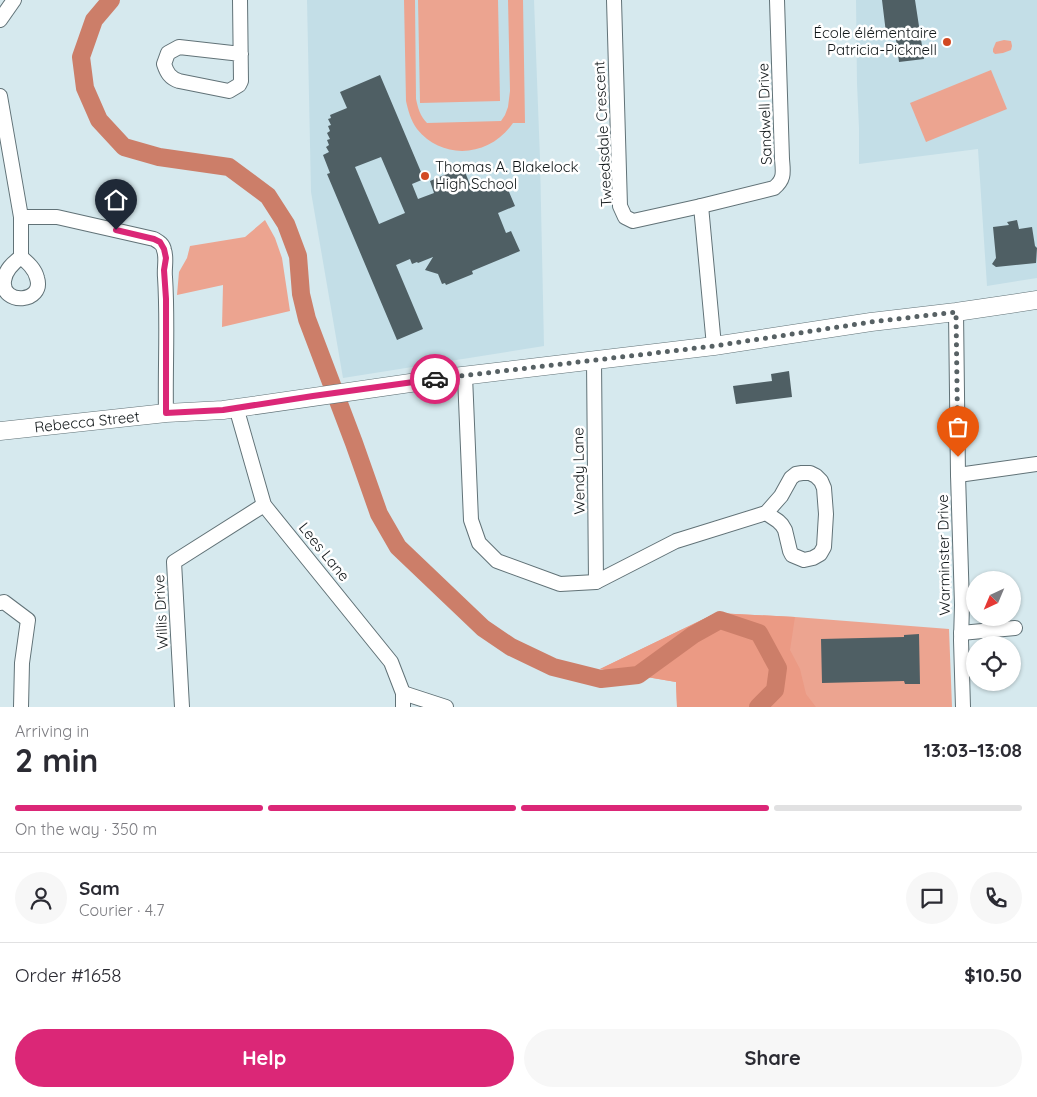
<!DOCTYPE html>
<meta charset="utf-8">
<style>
:root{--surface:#fff;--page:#f7f7f7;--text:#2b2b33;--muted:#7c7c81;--line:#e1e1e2;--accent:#db2777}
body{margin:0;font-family:Quicksand,sans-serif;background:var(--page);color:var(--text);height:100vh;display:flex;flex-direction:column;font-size:19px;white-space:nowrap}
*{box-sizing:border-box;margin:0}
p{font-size:16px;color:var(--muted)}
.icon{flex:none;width:28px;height:28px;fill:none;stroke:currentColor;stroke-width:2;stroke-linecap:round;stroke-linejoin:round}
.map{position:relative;height:707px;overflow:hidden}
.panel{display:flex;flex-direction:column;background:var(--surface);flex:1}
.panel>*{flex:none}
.needle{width:32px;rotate:224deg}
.controls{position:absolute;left:966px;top:571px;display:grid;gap:10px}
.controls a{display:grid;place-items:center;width:55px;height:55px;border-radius:50%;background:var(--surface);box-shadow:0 1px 4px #0004;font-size:25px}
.pin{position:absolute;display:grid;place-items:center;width:42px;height:42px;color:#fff;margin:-51px -21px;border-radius:50% 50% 50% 0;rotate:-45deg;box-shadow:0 0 5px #0007}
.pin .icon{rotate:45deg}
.courier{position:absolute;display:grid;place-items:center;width:50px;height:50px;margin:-25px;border:4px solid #db2777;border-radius:50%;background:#fff;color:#222;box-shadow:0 1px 6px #0007}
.head em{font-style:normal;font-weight:800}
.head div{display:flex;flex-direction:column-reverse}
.head{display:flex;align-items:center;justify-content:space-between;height:85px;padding:0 15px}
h1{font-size:32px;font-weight:800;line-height:38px}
.bar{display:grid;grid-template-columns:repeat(4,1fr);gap:8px 5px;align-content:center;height:60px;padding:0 15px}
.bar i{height:6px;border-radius:4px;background:var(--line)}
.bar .selected{background:var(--accent)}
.bar p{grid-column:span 4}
.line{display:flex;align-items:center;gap:12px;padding:0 15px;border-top:1px solid var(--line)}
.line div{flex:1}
.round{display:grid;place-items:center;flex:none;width:52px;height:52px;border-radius:26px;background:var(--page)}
.cta{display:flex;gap:10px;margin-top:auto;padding:10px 15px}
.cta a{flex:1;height:58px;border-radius:30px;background:var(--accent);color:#fff;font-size:20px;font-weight:800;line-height:58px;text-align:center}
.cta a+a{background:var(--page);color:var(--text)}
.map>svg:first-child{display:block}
</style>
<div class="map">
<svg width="1037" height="707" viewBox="0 0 1037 707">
<rect width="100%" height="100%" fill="#d6e9ee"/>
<g fill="#c3dee7">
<path d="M307 0H534L540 159 544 346 343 378 311 192Z"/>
<path d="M856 0H1037V278L987 286 978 149 859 164V128L857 84Z"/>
</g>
<g fill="#eca490">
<path d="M404 0H415L416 99C418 108 420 116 427 123L501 121 505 115 508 107 510 91 508 0H523L525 123H513C490 157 443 161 417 129 411 121 408 110 406 101Z"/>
<path d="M418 0H498L500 101 420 103Z"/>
<path d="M1004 40 1011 41 1012 46 1011 50 1003 53 995 54 993 52V49L996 42Z"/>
<path d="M991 70 1007 109 926 142 910 103Z"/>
<path d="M265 220 275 238 282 258 290 311 222 327 223 285 177 295 179 272 187 258 190 246 245 237Z"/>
<path d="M716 613 795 617 949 629 952 707H677L676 682 600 669Z"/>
</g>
<path fill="#eb9a84" d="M716 613 795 617 790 650 800 669 806 694 816 707H677L676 682 600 669Z"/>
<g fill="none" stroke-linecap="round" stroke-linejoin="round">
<path stroke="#cc7e69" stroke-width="18" d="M111 0 94 20 81 57 85 88 99 120 124 147 159 157 229 167 268 196 286 224 298 256 301 294 307 319 354 443 379 514 398 547 483 628 511 647 553 667 601 679 638 675 693 635 720 620 759 633 778 668 775 690 758 707"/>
</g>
<g fill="#4f5f64" fill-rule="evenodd">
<path d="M882 0H915L924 59 899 62 895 32 886 33Z"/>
<path d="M380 75 424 179 412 184 418 199 434 193 430 181 463 167 473 192 504 180 515 206 498 213 506 233 511 231 520 251 472 271 473 274 446 285 445 283 442 284 438 274 425 270 433 257 418 263 417 262 412 264 410 259 396 265 423 329 397 340 327 174 330 173 323 155 329 152 326 147 329 145 327 140 330 139 327 133 330 131 328 126 331 125 328 119 331 118 330 115 347 108 340 92ZM381 157 405 213 379 224 355 167Z"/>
<path d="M1017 220 1019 229 1032 227 1035 246 1037 248 1036 263 996 267 992 264 996 258 993 227 1009 225 1007 222Z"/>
<path d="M789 371 792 397 736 404 733 386 772 381 771 374Z"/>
<path d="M919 634 920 684H905L904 681 822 683 821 639 904 637V635Z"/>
</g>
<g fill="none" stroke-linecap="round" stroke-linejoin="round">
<g stroke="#617277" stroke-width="16">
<g id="minor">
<path d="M240 0 241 81 239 85 229 91 179 81C170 78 167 73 164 64L168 53 179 47 241 54"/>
<path d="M614 0 620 206 625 217 633 221 701 206 774 188C785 179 783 172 782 159L777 0"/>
<path d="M0 20 14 0"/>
<path d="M0 96 21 217V257C28 263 35 269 37 278 45 303 1 306 4 281 5 270 13 263 21 257"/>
<path d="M701 206 714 346"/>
<path d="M21 217H57L154 239C159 242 163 244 164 250 167 258 164 268 165 277 168 322 165 368 166 413"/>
<path d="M956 312 958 475 962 605 961 640 963 707"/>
<path d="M594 360 596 582"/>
<path d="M465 376 471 520 479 543 497 561 560 584 596 582 676 541 766 513 781 496 791 478 796 474 802 473H810L816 476 821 481 824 488 826 514 824 547 820 554 813 558 804 560 792 555 790 551 785 530 782 525 778 521 766 513"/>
<path d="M236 407 264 505 391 662 403 693V707"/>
<path d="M958 475 1037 464"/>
<path d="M0 603 4 602 28 620 22 663 21 707"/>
<path d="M961 633 1015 628"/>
<path d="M403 693 446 707"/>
<path d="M182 707 174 562 264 505"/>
</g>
</g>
<g stroke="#617277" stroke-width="19">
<path id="major" d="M0 431 166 413 223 410 445 378 714 346 871 322 956 312 1037 300"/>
</g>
<use href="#minor" stroke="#fff" stroke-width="14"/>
<use href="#major" stroke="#fff" stroke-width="18"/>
</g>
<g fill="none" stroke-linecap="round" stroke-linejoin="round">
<path stroke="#576164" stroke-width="5" stroke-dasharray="0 9" d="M435 379 714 346 871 322 956 312 958 457"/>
<path stroke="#db2777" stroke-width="6" d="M116 230 154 239 160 242 164 249 166 258 164 270 166 299V413L223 410 313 396 435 379"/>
</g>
<g fill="#d24922" stroke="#fff" stroke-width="2">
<circle cx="947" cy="42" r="5"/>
<circle cx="425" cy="176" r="5"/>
</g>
<g text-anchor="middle" stroke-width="5" stroke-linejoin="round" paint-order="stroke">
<g font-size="15" fill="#12181a" stroke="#fff" text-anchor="end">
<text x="937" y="38">École élémentaire<tspan x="937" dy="17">Patricia-Picknell</tspan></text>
<text x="435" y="172" text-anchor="start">Thomas A. Blakelock<tspan x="435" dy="17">High School</tspan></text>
</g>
<g font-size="15" fill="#12181a" stroke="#fff">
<text transform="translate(765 114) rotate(-92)" y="5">Sandwell Drive</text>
<text transform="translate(603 134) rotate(-93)" y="5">Tweedsdale Crescent</text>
<text transform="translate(87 422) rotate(-6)" y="5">Rebecca Street</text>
<text transform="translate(579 471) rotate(-91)" y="5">Wendy Lane</text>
<text transform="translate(324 552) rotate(51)" y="5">Lees Lane</text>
<text transform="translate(944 555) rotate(-91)" y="5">Warminster Drive</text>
<text transform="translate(161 612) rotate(-93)" y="5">Willis Drive</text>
</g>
</g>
</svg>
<div class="controls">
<a><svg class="needle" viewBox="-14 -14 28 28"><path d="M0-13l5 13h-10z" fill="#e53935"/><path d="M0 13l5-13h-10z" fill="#7c7c81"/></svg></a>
<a><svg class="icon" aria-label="locate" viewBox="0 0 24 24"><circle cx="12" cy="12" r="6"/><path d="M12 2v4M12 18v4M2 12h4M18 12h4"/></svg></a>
</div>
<div class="pin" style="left:958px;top:457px;background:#ea580c"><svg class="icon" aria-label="bag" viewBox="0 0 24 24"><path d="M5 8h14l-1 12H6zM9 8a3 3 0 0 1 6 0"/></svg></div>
<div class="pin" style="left:116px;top:230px;background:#1f2937"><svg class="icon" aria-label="home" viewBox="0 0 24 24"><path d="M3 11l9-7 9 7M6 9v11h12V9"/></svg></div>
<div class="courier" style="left:435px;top:379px"><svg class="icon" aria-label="car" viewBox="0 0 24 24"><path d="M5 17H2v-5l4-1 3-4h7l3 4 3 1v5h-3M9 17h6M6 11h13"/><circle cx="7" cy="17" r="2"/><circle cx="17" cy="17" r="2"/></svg></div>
</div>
<section class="panel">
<div class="head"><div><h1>2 min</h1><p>Arriving in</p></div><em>13:03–13:08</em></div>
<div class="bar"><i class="selected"></i><i class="selected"></i><i class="selected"></i><i></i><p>On the way · 350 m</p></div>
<div class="line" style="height:90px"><a class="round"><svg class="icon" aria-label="person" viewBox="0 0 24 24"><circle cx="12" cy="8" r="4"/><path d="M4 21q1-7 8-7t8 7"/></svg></a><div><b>Sam</b><p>Courier · 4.7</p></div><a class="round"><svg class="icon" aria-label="chat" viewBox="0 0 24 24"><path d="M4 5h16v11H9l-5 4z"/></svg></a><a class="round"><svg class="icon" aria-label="phone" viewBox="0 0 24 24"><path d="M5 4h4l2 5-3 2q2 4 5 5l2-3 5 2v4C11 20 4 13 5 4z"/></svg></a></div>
<div class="line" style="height:65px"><div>Order #1658</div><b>$10.50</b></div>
<div class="cta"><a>Help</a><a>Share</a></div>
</section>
